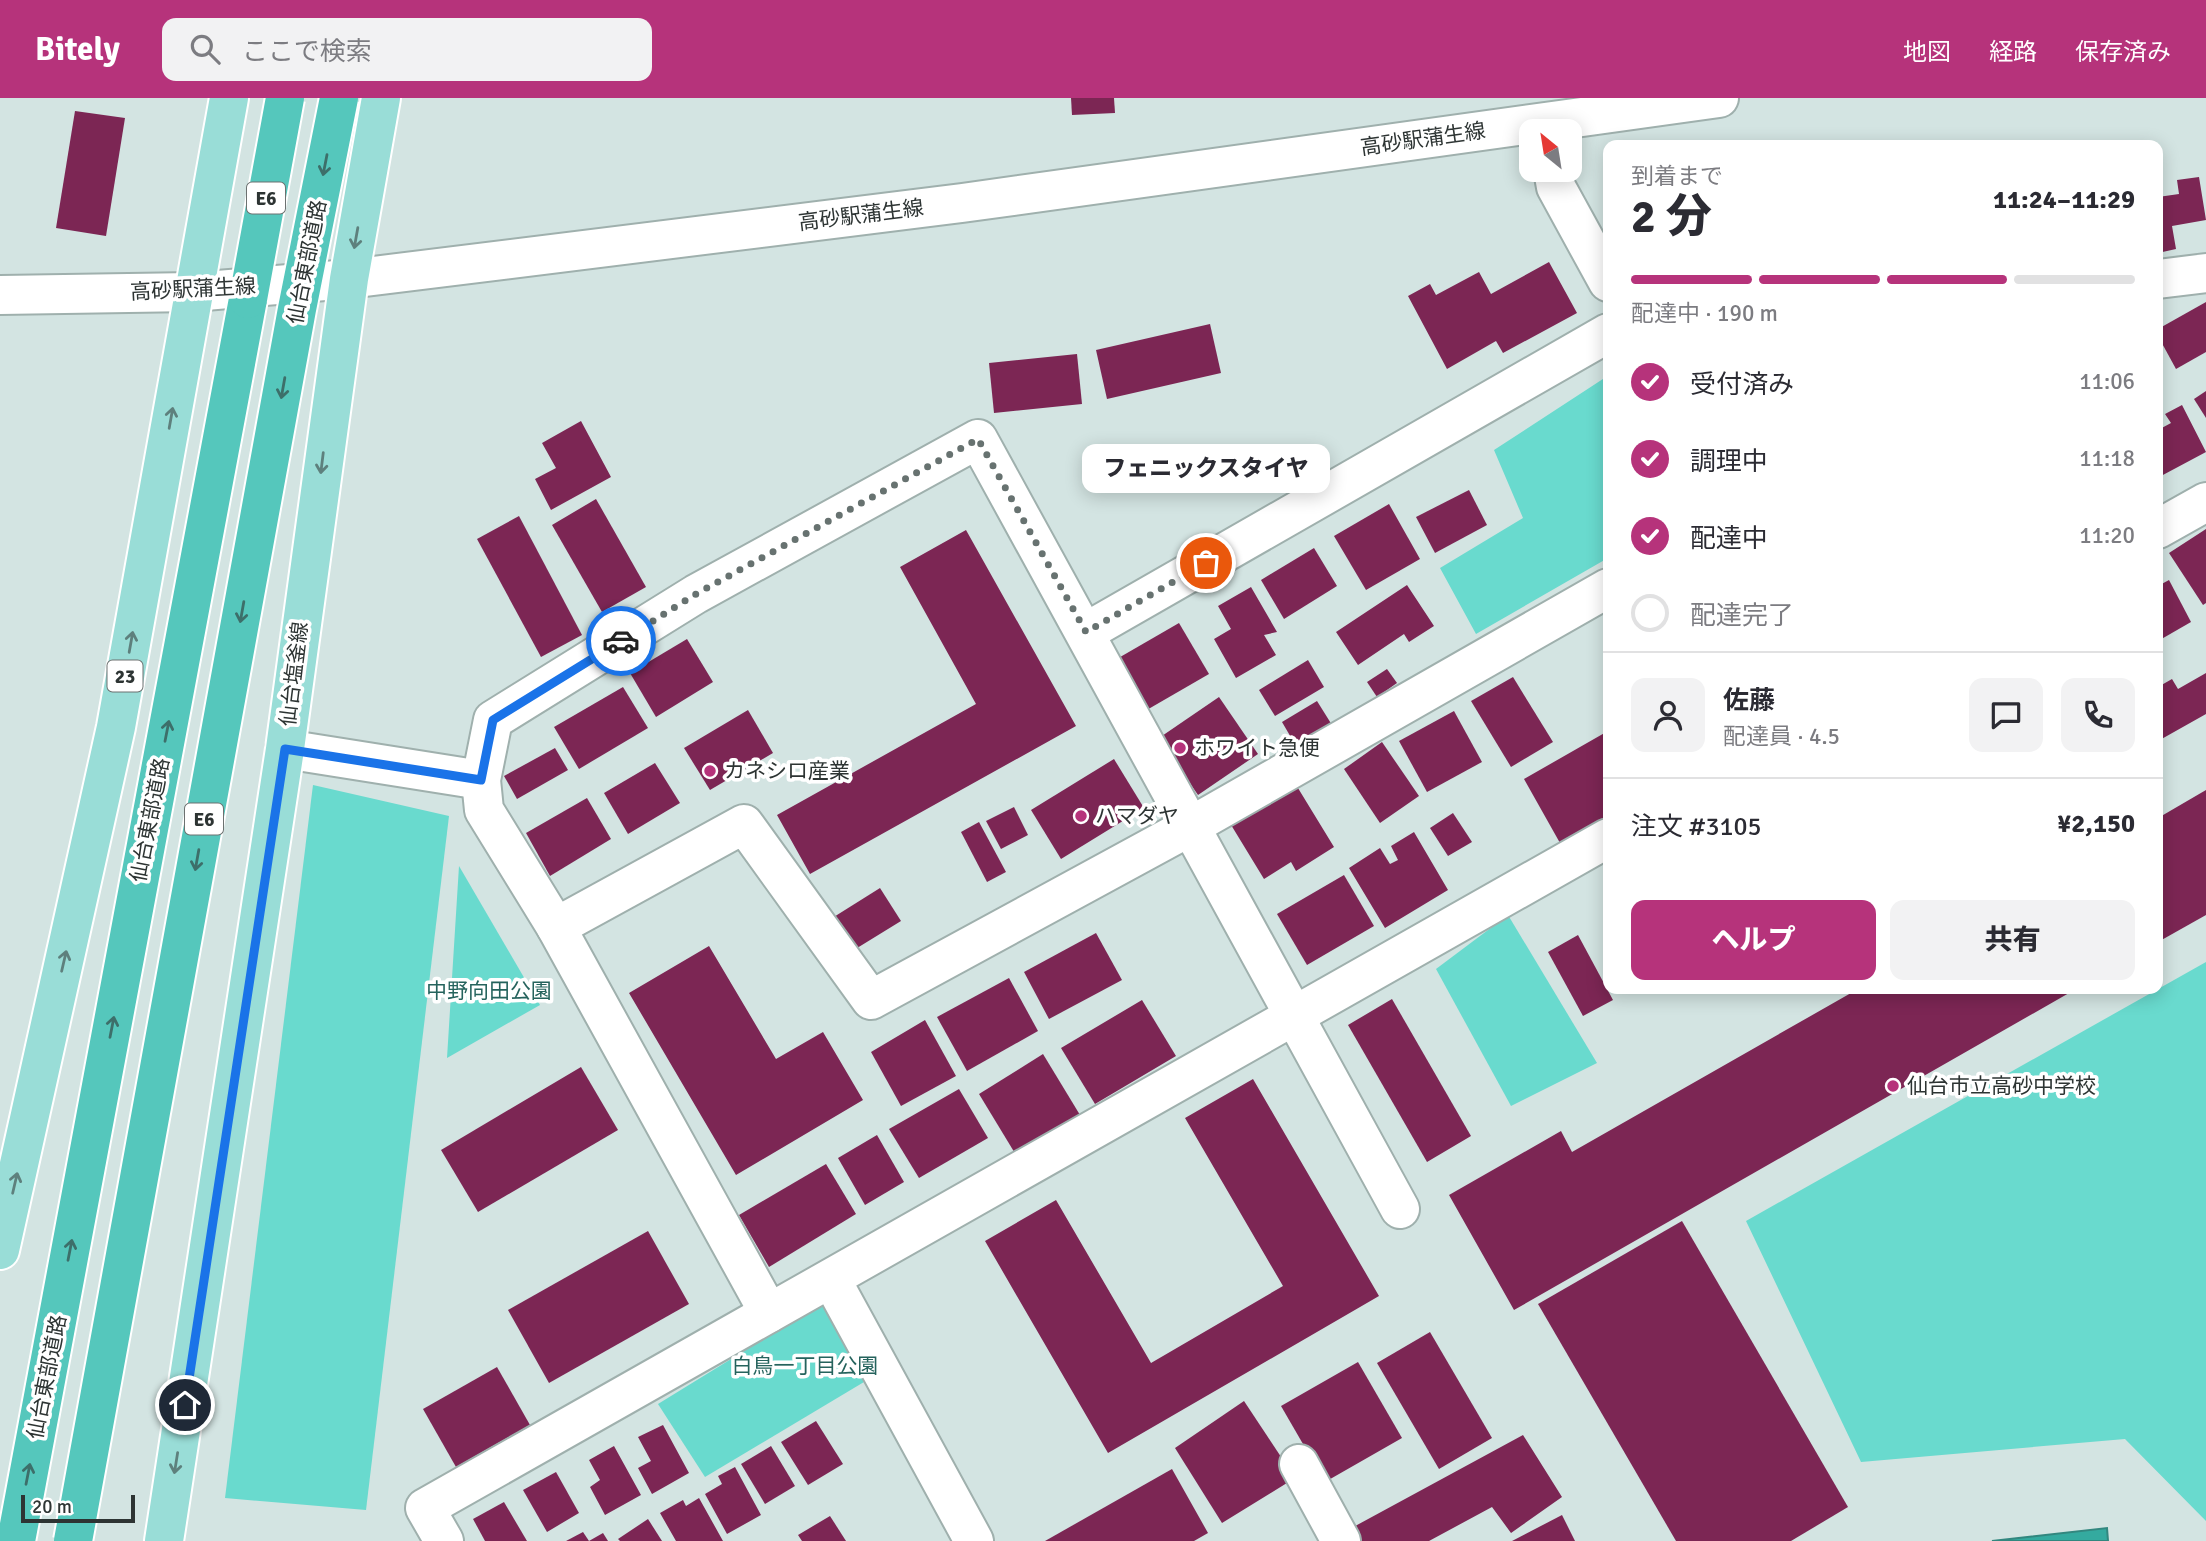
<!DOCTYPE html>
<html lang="ja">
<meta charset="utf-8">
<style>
:root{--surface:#fff;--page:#f2f2f3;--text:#2b2b33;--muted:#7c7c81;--line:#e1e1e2;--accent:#b6337b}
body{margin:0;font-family:Signika,"Noto Sans JP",sans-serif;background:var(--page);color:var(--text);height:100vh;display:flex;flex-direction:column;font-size:26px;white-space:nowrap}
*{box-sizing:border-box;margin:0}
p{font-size:23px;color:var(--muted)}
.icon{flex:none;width:38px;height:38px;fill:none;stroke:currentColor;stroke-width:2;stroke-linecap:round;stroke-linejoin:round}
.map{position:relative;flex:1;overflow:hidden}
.panel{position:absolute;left:1603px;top:42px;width:560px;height:854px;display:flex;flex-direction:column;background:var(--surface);border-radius:14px;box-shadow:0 4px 18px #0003}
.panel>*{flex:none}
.needle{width:46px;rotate:330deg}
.controls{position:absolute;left:1519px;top:21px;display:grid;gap:14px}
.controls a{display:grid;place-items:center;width:63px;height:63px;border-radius:14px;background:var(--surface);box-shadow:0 4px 18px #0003;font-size:35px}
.scale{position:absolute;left:21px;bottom:18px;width:114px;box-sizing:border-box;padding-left:7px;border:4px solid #2d3433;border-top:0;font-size:19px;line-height:24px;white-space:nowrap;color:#2d3433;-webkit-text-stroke:5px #fff;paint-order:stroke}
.pin{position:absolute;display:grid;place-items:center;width:60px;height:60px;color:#fff;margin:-30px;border:4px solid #fff;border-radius:50%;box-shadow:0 2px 7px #0007}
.courier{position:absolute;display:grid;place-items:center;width:70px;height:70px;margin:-35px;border:5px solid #1a73e8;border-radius:50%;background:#fff;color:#222;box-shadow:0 2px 9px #0007}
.bubble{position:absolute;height:49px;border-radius:14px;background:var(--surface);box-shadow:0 4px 18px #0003;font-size:23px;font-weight:800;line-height:49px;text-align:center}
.headline em{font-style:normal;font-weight:800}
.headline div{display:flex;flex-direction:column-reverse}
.headline{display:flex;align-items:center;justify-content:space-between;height:119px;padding:0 28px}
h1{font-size:46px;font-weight:800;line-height:52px}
.bar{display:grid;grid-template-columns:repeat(4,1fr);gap:10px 7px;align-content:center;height:84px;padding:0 28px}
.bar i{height:9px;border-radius:5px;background:var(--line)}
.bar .selected{background:var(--accent)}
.bar p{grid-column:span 4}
.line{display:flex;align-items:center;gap:18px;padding:0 28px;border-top:2px solid var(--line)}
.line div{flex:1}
.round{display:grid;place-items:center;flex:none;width:74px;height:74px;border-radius:14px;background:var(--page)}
ol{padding:0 28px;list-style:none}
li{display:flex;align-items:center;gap:21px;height:77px}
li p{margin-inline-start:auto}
li .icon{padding:7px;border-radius:50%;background:var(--accent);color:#fff;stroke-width:4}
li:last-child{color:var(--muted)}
li i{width:38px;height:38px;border:4px solid var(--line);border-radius:50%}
.action{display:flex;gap:14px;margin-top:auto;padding:14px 28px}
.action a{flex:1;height:80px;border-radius:14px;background:var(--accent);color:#fff;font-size:28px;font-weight:800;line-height:80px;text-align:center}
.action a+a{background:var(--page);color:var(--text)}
header{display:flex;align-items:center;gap:42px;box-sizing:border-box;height:98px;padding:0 35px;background:var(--accent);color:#fff}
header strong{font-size:33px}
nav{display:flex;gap:38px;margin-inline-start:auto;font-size:24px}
.search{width:490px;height:63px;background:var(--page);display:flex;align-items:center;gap:18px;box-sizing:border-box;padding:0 24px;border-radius:14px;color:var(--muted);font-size:26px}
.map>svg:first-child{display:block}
</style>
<header>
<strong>Bitely</strong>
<div class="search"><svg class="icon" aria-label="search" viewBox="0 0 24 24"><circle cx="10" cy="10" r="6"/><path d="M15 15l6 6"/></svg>ここで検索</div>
<nav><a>地図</a><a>経路</a><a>保存済み</a></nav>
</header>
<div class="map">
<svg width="2206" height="1443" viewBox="0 0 2206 1443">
<rect width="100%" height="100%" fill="#d3e4e2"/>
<g fill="#69dace">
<path d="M1606 279 1608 460 1476 536 1440 470 1523 420 1494 352Z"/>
<path d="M313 687 449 718 366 1412 225 1400Z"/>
<path d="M459 768 540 907 447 960Z"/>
<path d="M1508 817 1597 965 1511 1008 1436 871Z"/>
<path d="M2206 864V1423L2125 1341 1861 1364 1746 1123Z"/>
<path d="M822 1205 864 1284 705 1379 658 1306Z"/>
</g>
<path fill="#34aa9f" stroke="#32877f" stroke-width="2" d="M2107 1430 2108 1443H1992Z"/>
<g fill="#7c2654">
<path d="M1071 0H1114L1115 15 1072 17Z"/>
<path d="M75 13 125 20 106 138 56 130Z"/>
<path d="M2199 79 2206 122 2172 128 2176 151 2158 155V99L2179 96 2177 82Z"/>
<path d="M1549 164 1577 215 1503 255 1496 243 1447 271 1408 198 1430 186 1436 197 1479 174 1491 196Z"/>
<path d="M2206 204V254L2176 271 2158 238V231Z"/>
<path d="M1210 226 1221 275 1107 301 1096 252Z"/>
<path d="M1077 256 1082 306 994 315 989 265Z"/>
<path d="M2206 293V320L2194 301Z"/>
<path d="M2182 307 2206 354 2161 378 2158 372V332L2171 325 2165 316Z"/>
<path d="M581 323 611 379 551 412 535 381 556 370 542 345Z"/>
<path d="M1469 392 1487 427 1435 455 1416 419Z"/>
<path d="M596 401 646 489 602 514 552 427Z"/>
<path d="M1389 406 1420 461 1366 492 1334 438Z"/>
<path d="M519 418 582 537 541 559 477 441Z"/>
<path d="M2206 431V505L2203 507 2169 455Z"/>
<path d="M966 432 1076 628 810 776 777 717 976 606 900 469Z"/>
<path d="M1314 450 1337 488 1284 521 1261 482Z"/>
<path d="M2169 482 2191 524 2158 543V488Z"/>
<path d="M1407 487 1434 528 1409 544 1404 536 1358 567 1336 534Z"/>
<path d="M1251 489 1277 534 1264 537 1276 557 1236 580 1214 541 1231 531 1218 508Z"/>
<path d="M1179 525 1209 576 1145 613 1115 562Z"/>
<path d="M687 541 713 584 656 619 630 575Z"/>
<path d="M1308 562 1324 589 1275 618 1259 592Z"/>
<path d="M1387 571 1397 585 1377 599 1367 584Z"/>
<path d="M2206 575V616L2158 643V589L2172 581 2178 591Z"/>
<path d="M1513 579 1553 644 1511 669 1471 603Z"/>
<path d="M623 589 648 630 579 671 554 629Z"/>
<path d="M1219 599 1258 656 1198 697 1159 640Z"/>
<path d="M1317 603 1332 627 1296 648 1282 624Z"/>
<path d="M748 612 773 655 710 692 684 650Z"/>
<path d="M1454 613 1482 664 1427 694 1399 643Z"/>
<path d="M1608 633V717L1560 745 1524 681Z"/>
<path d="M1382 644 1419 698 1380 725 1344 671Z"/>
<path d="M555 650 568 672 517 701 504 678Z"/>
<path d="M1114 661 1144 710 1061 761 1031 712Z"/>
<path d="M655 665 680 705 628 736 604 695Z"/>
<path d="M1290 677 1334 749 1296 773 1291 764 1264 781 1225 717Z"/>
<path d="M2206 692V817L2158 844V720Z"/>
<path d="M587 700 611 741 550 778 526 735Z"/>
<path d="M1014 709 1028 737 1001 751 986 723Z"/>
<path d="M1453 715 1472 744 1448 758 1430 730Z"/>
<path d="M979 724 1006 774 987 784 961 734Z"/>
<path d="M1414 734 1448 792 1385 830 1349 770 1380 750 1390 766 1398 762 1391 748Z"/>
<path d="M1344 777 1374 828 1307 867 1277 816Z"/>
<path d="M880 790 901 823 849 855 829 822Z"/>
<path d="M1096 835 1122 882 1049 921 1024 874Z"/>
<path d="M1578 837 1613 902 1583 918 1548 854Z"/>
<path d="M709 848 776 961 823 934 863 1002 736 1077 629 895Z"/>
<path d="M1009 880 1038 933 967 973 937 919Z"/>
<path d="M1858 891H2076L1514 1212 1449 1097 1561 1033 1572 1054Z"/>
<path d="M1392 901 1471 1038 1427 1064 1348 927Z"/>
<path d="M1142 902 1176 958 1095 1006 1061 950Z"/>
<path d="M925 922 956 978 901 1008 871 954Z"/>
<path d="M1043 956 1080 1017 1016 1057 979 996Z"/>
<path d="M581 969 618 1032 478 1114 441 1052Z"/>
<path d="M1253 981 1379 1198 1108 1355 985 1143 1056 1102 1151 1265 1283 1188 1185 1020Z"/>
<path d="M959 991 988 1040 919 1080 889 1031Z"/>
<path d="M877 1037 904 1084 865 1107 838 1060Z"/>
<path d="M826 1066 856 1116 769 1169 739 1117Z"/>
<path d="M1682 1123 1848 1409 1791 1443H1676L1538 1206Z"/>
<path d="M648 1133 689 1206 549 1285 508 1212Z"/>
<path d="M1430 1234 1492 1340 1439 1371 1377 1265Z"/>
<path d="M1358 1264 1402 1340 1325 1384 1281 1308Z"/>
<path d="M497 1269 530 1327 456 1369 423 1311Z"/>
<path d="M1244 1303 1295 1380 1222 1425 1175 1350Z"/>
<path d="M816 1323 843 1366 808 1387 781 1344Z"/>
<path d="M663 1327 689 1375 652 1396 638 1370 651 1363 638 1339Z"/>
<path d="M1523 1337 1562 1399 1511 1435 1492 1409 1429 1443H1352L1346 1433Z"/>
<path d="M614 1348 641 1397 605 1417 590 1389 600 1382 589 1362Z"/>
<path d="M771 1348 795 1388 765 1406 741 1366Z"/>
<path d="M735 1369 761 1417 727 1436 705 1396 722 1386 718 1378Z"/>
<path d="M1172 1371 1208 1435 1194 1443H1045Z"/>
<path d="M556 1374 579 1415 547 1434 523 1392Z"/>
<path d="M699 1400 723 1443H676L660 1415 683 1402 686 1408Z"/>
<path d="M504 1404 527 1443H485L473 1421Z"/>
<path d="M1562 1417 1575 1443H1512Z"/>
<path d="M830 1418 846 1443H802L798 1437Z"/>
<path d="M648 1421 662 1443H620L618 1441Z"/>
<path d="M583 1434 589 1443H566Z"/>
<path d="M603 1435 608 1443H589Z"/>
</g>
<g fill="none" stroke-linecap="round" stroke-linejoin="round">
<g stroke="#9fb0ad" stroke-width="42">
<g id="minor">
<path d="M1553 72 1556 89 1608 184"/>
<path d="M2158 181 2206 175"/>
<path d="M0 197 193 194 349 181 962 105 1719 0"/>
<path d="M2158 431 2206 404"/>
<path d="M1086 534 1608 235"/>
<path d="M285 651 481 682"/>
<path d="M556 829 744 726 871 902 1191 728 1608 490"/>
<path d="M831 1181 974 1443"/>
<path d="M769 1215 556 829 484 712 481 682 493 622 696 496 978 341 1400 1111"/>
<path d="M1299 1366 1341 1443"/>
<path d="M444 1443 425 1410 1608 740"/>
</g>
</g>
<g stroke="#fff" stroke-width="42">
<g id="major">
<path d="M0 1152 116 629 229 0"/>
<path d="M164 1443 285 651 349 181 381 0"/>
</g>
</g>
<g stroke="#fff" stroke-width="42">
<path id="highway" d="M16 1443 248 201"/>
</g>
<use href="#minor" stroke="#fff" stroke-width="38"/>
<use href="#major" stroke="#99ddd7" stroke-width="38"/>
<use href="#highway" stroke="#55c7bc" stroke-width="38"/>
<g stroke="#fff" stroke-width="42" stroke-linecap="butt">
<g id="highway-bridge">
<path d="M248 201 285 0"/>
<path d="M73 1443 297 211 339 0"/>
</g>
</g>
<use href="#highway-bridge" stroke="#55c7bc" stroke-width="38"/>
</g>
<defs><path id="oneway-shaft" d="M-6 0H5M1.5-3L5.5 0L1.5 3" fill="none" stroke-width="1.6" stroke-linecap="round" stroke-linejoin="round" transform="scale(1.75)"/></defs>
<g stroke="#3d6f6a">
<use href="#oneway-shaft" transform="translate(325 67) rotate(101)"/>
<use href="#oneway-shaft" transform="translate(283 290) rotate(100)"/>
<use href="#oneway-shaft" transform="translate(242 514) rotate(100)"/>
<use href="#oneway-shaft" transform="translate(167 633) rotate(-79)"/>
<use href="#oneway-shaft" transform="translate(197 762) rotate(100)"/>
<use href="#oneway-shaft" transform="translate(112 929) rotate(-79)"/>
<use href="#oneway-shaft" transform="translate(70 1152) rotate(-79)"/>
<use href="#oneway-shaft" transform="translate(28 1376) rotate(-79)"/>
</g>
<g stroke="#5e807d">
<use href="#oneway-shaft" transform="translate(356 140) rotate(100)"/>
<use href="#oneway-shaft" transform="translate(171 320) rotate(-80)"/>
<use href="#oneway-shaft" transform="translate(322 365) rotate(97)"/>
<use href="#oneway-shaft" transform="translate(131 544) rotate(-80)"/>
<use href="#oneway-shaft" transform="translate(64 863) rotate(-77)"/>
<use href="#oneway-shaft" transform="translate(15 1085) rotate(-77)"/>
<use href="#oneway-shaft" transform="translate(176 1365) rotate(99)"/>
</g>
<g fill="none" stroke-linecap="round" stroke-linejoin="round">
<path stroke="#677270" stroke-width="7" stroke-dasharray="0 12.6" d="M621 543 696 496 978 341 1086 534 1206 465"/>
<path stroke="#1a73e8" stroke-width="9" d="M185 1307 285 651 481 682 493 622 621 543"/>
</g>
<g fill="#b6337b" stroke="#fff" stroke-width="2.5">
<circle cx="1180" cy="650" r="7"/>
<circle cx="710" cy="673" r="7"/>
<circle cx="1081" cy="718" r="7"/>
<circle cx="1893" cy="988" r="7"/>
</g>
<g text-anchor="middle" stroke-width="7" stroke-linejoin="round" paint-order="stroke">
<g fill="#fff" stroke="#6c7170" stroke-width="2">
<rect x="247" y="84.5" width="38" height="31" rx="5"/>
<rect x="107.5" y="562.5" width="35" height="31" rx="5"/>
<rect x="185" y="705.5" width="38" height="31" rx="5"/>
</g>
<g font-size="19" font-weight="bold" fill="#2d3433">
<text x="266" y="107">E6</text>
<text x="125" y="585">23</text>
<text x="204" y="728">E6</text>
</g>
<g font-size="21" fill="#2d3433" stroke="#fff">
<text transform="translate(1423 41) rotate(-8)" y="7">高砂駅蒲生線</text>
<text transform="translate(861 117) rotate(-7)" y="7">高砂駅蒲生線</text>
<text transform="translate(307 164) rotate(-79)" y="7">仙台東部道路</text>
<text transform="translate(193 191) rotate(-3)" y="7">高砂駅蒲生線</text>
<text transform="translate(294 576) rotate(-83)" y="7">仙台塩釜線</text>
<text transform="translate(150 722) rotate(-79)" y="7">仙台東部道路</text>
<text transform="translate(47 1279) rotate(-79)" y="7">仙台東部道路</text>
</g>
<g font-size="21" fill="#2d3433" stroke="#fff" text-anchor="start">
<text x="1194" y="657">ホワイト急便</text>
<text x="724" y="680">カネシロ産業</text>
<text x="1095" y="725">ハマダヤ</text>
<text x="1907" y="995">仙台市立高砂中学校</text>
</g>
<g font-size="21" fill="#25635d" stroke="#fff">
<text x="489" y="900">中野向田公園</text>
<text x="805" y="1275">白鳥一丁目公園</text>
</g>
</g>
</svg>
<div class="controls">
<a><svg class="needle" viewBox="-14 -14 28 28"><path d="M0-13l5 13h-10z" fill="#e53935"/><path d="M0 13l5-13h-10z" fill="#7c7c81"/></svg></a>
</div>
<div class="scale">20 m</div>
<div class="pin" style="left:1206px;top:465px;background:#ea580c"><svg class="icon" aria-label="bag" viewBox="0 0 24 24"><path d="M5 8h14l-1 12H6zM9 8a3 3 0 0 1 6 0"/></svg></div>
<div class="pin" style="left:185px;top:1307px;background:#1f2937"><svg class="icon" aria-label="home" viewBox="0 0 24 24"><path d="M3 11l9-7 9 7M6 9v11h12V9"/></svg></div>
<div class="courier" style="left:621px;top:543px"><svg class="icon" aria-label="car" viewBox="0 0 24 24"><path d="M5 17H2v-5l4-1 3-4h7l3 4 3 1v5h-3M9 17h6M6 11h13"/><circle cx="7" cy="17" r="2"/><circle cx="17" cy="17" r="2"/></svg></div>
<div class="bubble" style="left:1082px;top:346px;width:248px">フェニックスタイヤ</div>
<section class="panel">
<div class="headline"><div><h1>2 分</h1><p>到着まで</p></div><em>11:24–11:29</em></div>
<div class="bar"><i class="selected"></i><i class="selected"></i><i class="selected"></i><i></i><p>配達中 · 190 m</p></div>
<ol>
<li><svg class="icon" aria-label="check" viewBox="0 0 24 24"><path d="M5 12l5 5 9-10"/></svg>受付済み<p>11:06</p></li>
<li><svg class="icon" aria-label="check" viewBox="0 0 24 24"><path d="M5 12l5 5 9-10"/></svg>調理中<p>11:18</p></li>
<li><svg class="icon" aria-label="check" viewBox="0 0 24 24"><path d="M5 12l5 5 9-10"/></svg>配達中<p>11:20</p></li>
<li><i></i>配達完了</li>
</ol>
<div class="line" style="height:126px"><a class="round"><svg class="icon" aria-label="person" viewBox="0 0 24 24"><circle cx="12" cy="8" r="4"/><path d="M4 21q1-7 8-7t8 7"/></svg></a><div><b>佐藤</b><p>配達員 · 4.5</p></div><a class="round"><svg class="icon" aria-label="chat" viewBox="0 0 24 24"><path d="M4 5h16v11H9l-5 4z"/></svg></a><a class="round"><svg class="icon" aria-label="phone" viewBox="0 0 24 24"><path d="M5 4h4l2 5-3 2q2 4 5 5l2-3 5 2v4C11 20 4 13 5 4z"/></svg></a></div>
<div class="line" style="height:91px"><div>注文 #3105</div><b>¥2,150</b></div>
<div class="action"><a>ヘルプ</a><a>共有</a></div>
</section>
</div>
